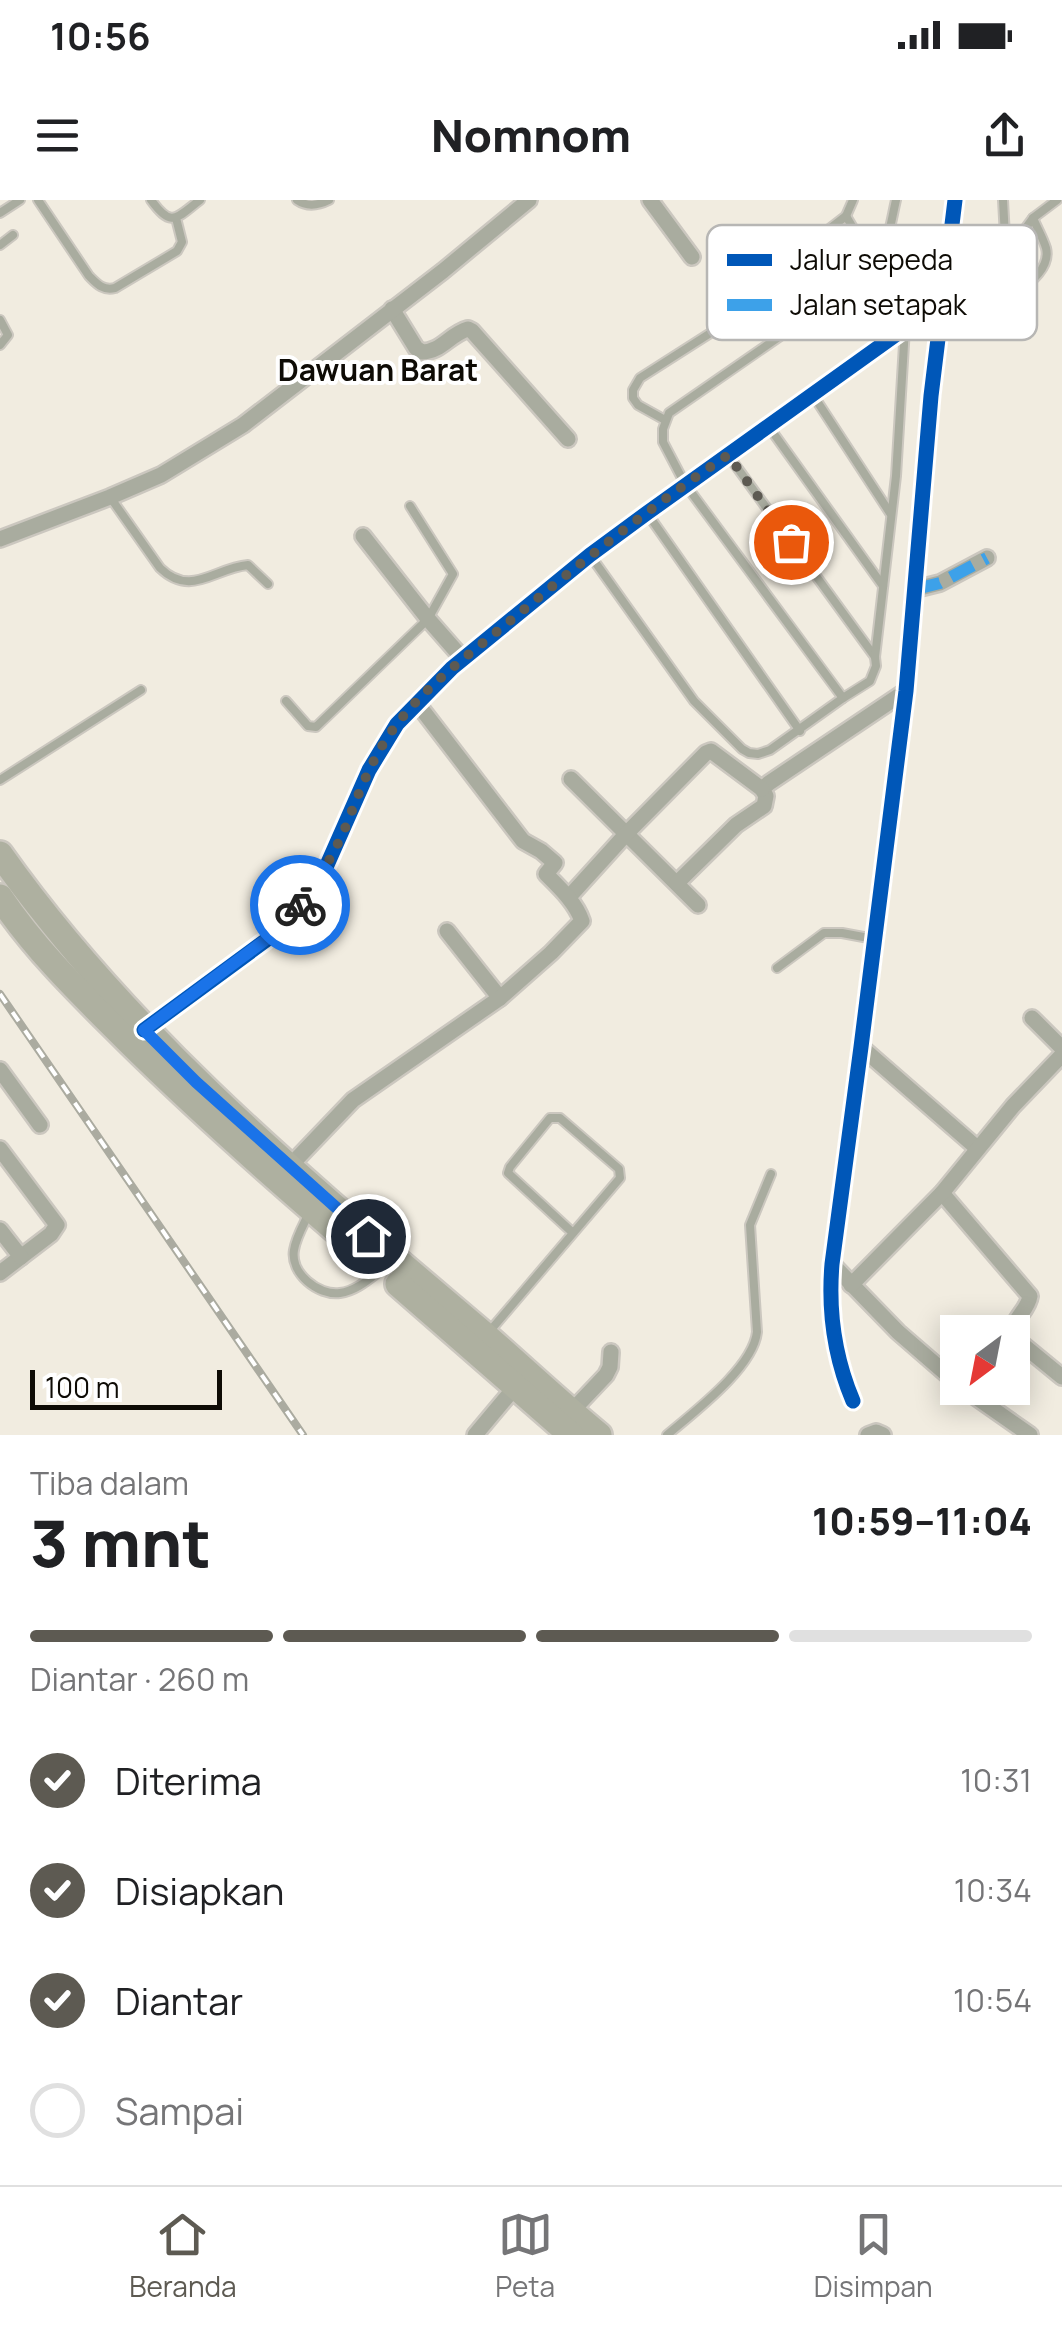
<!DOCTYPE html>
<html lang="id">
<meta charset="utf-8">
<style>
:root{--surface:#fff;--page:#f2f2f2;--text:#202124;--muted:#757577;--line:#e0e0e0;--accent:#5d5a52}
body{margin:0;font-family:Manrope,sans-serif;background:var(--page);color:var(--text);height:100vh;display:flex;flex-direction:column;font-size:38px;white-space:nowrap}
*{box-sizing:border-box;margin:0}
p{font-size:32px;color:var(--muted)}
.icon{flex:none;width:55px;height:55px;fill:none;stroke:currentColor;stroke-width:2;stroke-linecap:round;stroke-linejoin:round}
.map{position:relative;height:1235px;overflow:hidden}
.side{display:flex;flex-direction:column;background:var(--surface);flex:1}
.side>*{flex:none}
.needle{width:65px;rotate:212deg}
.tools{position:absolute;left:940px;top:1115px;display:grid;gap:20px}
.tools a{display:grid;place-items:center;width:90px;height:90px;border-radius:0px;background:var(--surface);box-shadow:0 5px 25px #0003;font-size:50px}
.scale{position:absolute;left:30px;bottom:25px;width:192px;box-sizing:border-box;padding-left:10px;border:5px solid #0e0b05;border-top:0;font-size:28px;line-height:35px;white-space:nowrap;color:#0e0b05;-webkit-text-stroke:8px #fff;paint-order:stroke}
.pin{position:absolute;display:grid;place-items:center;width:85px;height:85px;color:#fff;margin:-42px;border:5px solid #fff;border-radius:50%;box-shadow:0 2px 10px #0007}
.courier{position:absolute;display:grid;place-items:center;width:100px;height:100px;margin:-50px;border:8px solid #1a73e8;border-radius:50%;background:#fff;color:#222;box-shadow:0 2px 12px #0007}
.headline em{font-style:normal;font-weight:800}
.headline div{display:flex;flex-direction:column-reverse}
.headline{display:flex;align-items:center;justify-content:space-between;height:170px;padding:0 30px}
h1{font-size:65px;font-weight:800;line-height:75px}
.bar{display:grid;grid-template-columns:repeat(4,1fr);gap:15px 10px;align-content:center;height:120px;padding:0 30px}
.bar i{height:12px;border-radius:8px;background:var(--line)}
.bar .current{background:var(--accent)}
.bar p{grid-column:span 4}
ol{padding:0 30px;list-style:none}
li{display:flex;align-items:center;gap:30px;height:110px}
li p{margin-inline-start:auto}
li .icon{padding:10px;border-radius:50%;background:var(--accent);color:#fff;stroke-width:4}
li:last-child{color:var(--muted)}
li i{width:55px;height:55px;border:5px solid var(--line);border-radius:50%}
.status{display:flex;justify-content:space-between;align-items:center;height:70px;padding:0 50px;background:var(--surface);direction:ltr}
.status svg{height:28px;fill:currentColor}
header{display:flex;justify-content:space-between;align-items:center;height:130px;padding:0 30px;background:var(--surface);font-size:45px;font-weight:800}
.tab-bar{display:flex;justify-content:space-around;align-items:center;height:140px;border-top:2px solid var(--line);background:var(--surface);font-size:28px;color:var(--muted)}
.tab-bar a{display:grid;justify-items:center;gap:5px}
.tab-bar .current{color:var(--accent)}
.map>svg:first-child{display:block}
</style>
<div class="status"><b>10:56</b><svg viewBox="0 0 49 12"><path d="M0 12V9h3v3zM5 12V6h3v6zM10 12V3h3v9zM15 12V0h3v12zM26 1h20v11H26zM47 4h2v5h-2z"/></svg></div>
<header><svg class="icon" aria-label="menu" viewBox="0 0 24 24"><path d="M4 6h16M4 12h16M4 18h16"/></svg>Nomnom<svg class="icon" aria-label="share" viewBox="0 0 24 24"><path d="M12 15V3M7 8l5-5 5 5M5 13v7h14v-7"/></svg></header>
<div class="map">
<svg width="1062" height="1235" viewBox="0 0 1062 1235">
<rect width="100%" height="100%" fill="#f1ece0"/>
<g fill="none" stroke-linecap="round" stroke-linejoin="round">
<g stroke="#cbc7bf" stroke-width="12">
<g id="service">
<path d="M38 0 89 76C97 84 103 91 115 88L177 51 182 42 176 18"/>
<path d="M151 0C172 29 176 18 200 0"/>
<path d="M297 0C307 7 317 6 329 0"/>
<path d="M1003 0 1006 55"/>
<path d="M0 13 20 0"/>
<path d="M846 16 876 67"/>
<path d="M0 45 13 35"/>
<path d="M788 61 846 16 853 0"/>
<path d="M943 101 987 71 1006 55 1033 18 1057 0"/>
<path d="M1004 104C1019 90 1052 72 1046 48 1043 38 1037 28 1033 18"/>
<path d="M0 120 8 135 0 145"/>
<path d="M813 195 890 313"/>
<path d="M665 220 638 205 633 198V190L640 178 734 118"/>
<path d="M769 227 883 386"/>
<path d="M728 255 875 457"/>
<path d="M110 297 160 368C191 398 214 368 248 365L268 384"/>
<path d="M647 313 800 531"/>
<path d="M590 355 694 501 742 549 749 553 758 554 770 550 843 498 870 481 876 466 875 457 896 276 905 128"/>
<path d="M843 498 685 284 663 242V229L669 213 867 76C887 57 890 26 896 0"/>
<path d="M286 501 308 526 316 527 428 419 453 374 410 306"/>
<path d="M0 580 141 490"/>
<path d="M777 768 824 733H842L874 739"/>
<path d="M309 1013C304 1024 296 1037 294 1050 290 1073 318 1096 340 1093 356 1091 369 1079 381 1070"/>
<path d="M489 1132 620 978 619 969 560 918H550L510 967 508 973 573 1033"/>
<path d="M667 1235C694 1212 753 1168 757 1132L750 1025 771 974"/>
</g>
</g>
<g stroke="#cbc7bf" stroke-width="20">
<g id="minor">
<path d="M650 0 692 57"/>
<path d="M392 109 416 148 422 152C441 152 450 134 468 129L472 131 568 239"/>
<path d="M363 336 428 419 463 459"/>
<path d="M0 339 110 297 161 275 243 225 443 71 529 0"/>
<path d="M916 389 940 383 987 358"/>
<path d="M571 579 698 705"/>
<path d="M677 683 736 625 764 606 766 596 762 589 769 583 906 491"/>
<path d="M569 697 627 633 706 553 711 551 762 589"/>
<path d="M447 731 500 798"/>
<path d="M1032 818 1062 848"/>
<path d="M144 830 269 738 290 717 327 665 369 570 397 524 452 468 590 355 647 313 943 101"/>
<path d="M861 847 977 948"/>
<path d="M0 870 40 925"/>
<path d="M0 949 57 1025 51 1034 0 1073"/>
<path d="M289 967 353 900 500 798 551 753 582 721C576 703 560 688 546 674L555 663 541 651 523 641 417 503"/>
<path d="M942 993 1030 1096C1028 1110 1014 1118 1012 1132"/>
<path d="M0 1030 21 1057"/>
<path d="M832 1064 898 1132 958 1184"/>
<path d="M851 1085 942 993 1013 906 1062 855"/>
<path d="M1012 1136 1062 1177"/>
<path d="M963 1188 1030 1235"/>
<path d="M853 1201C834 1156 828 1112 832 1064L861 847 906 491 931 196 955 0"/>
<path d="M571 1212 606 1175 610 1167 611 1152"/>
<path d="M475 1235 516 1186"/>
<path d="M868 1235 876 1232 883 1235"/>
</g>
</g>
<g stroke="#cbc7bf" stroke-width="30">
<g id="trunk">
<path d="M0 654C133 842 311 987 485 1135 523 1168 560 1203 599 1235"/>
<path d="M0 697C36 751 82 795 127 840 202 914 280 983 360 1051"/>
<path d="M398 1084 571 1235"/>
</g>
</g>
<use href="#service" stroke="#a9ac9f" stroke-width="8"/>
<use href="#minor" stroke="#a9ac9f" stroke-width="15"/>
<use href="#trunk" stroke="#aeb0a0" stroke-width="25"/>
<g stroke="#ababa0" stroke-width="8">
<path id="rail" d="M0 794 303 1235"/>
</g>
<use href="#rail" stroke="#fff" stroke-width="4" stroke-dasharray="11" stroke-linecap="butt"/>
<path stroke="#3da1e9" stroke-width="12" stroke-dasharray="25 12" stroke-linecap="butt" d="M916 389 940 383 987 358"/>
<g stroke="#fff" stroke-width="21">
<g id="cycleway">
<path d="M144 830 269 738 290 717 327 665 369 570 397 524 452 468 590 355 647 313 943 101"/>
<path d="M853 1201C834 1156 828 1112 832 1064L861 847 906 491 931 196 955 0"/>
</g>
</g>
<use href="#cycleway" stroke="#0057b8" stroke-width="15"/>
</g>
<g fill="none" stroke-linecap="round" stroke-linejoin="round">
<path stroke="#5d5a52" stroke-width="10" stroke-dasharray="0 18" d="M300 705C318 681 334 654 346 626 360 590 373 555 397 524 428 484 471 453 510 421 580 363 652 306 728 255L791 342"/>
<path stroke="#1a73e8" stroke-width="12" d="M300 705 290 718 268 738 144 830 196 882 368 1036"/>
</g>
<g text-anchor="middle" stroke-width="8" stroke-linejoin="round" paint-order="stroke">
<g font-size="30" font-weight="bold" fill="#0e0b05" stroke="#fff">
<text x="378" y="181">Dawuan Barat</text>
</g>
</g>
<rect x="707" y="25" width="330" height="115" rx="15" fill="#fff" stroke="#b7b6b4" stroke-width="2.5"/>
<rect x="727" y="54" width="45" height="12" fill="#0057b8"/>
<rect x="727" y="99" width="45" height="12" fill="#3da1e9"/>
<g font-size="28" fill="#0e0b05">
<text x="790" y="70">Jalur sepeda</text>
<text x="790" y="115">Jalan setapak</text>
</g>
</svg>
<div class="tools">
<a><svg class="needle" viewBox="-14 -14 28 28"><path d="M0-13l5 13h-10z" fill="#e53935"/><path d="M0 13l5-13h-10z" fill="#757577"/></svg></a>
</div>
<div class="scale">100 m</div>
<div class="pin" style="left:791px;top:342px;background:#ea580c"><svg class="icon" aria-label="bag" viewBox="0 0 24 24"><path d="M5 8h14l-1 12H6zM9 8a3 3 0 0 1 6 0"/></svg></div>
<div class="pin" style="left:368px;top:1036px;background:#1f2937"><svg class="icon" aria-label="home" viewBox="0 0 24 24"><path d="M3 11l9-7 9 7M6 9v11h12V9"/></svg></div>
<div class="courier" style="left:300px;top:705px"><svg class="icon" aria-label="bike" viewBox="0 0 24 24"><circle cx="6" cy="16" r="4"/><circle cx="18" cy="16" r="4"/><path d="M6 16l4-8h5l3 8M10 8l3 8H6M13 5h3"/></svg></div>
</div>
<section class="side">
<div class="headline"><div><h1>3 mnt</h1><p>Tiba dalam</p></div><em>10:59–11:04</em></div>
<div class="bar"><i class="current"></i><i class="current"></i><i class="current"></i><i></i><p>Diantar · 260 m</p></div>
<ol>
<li><svg class="icon" aria-label="check" viewBox="0 0 24 24"><path d="M5 12l5 5 9-10"/></svg>Diterima<p>10:31</p></li>
<li><svg class="icon" aria-label="check" viewBox="0 0 24 24"><path d="M5 12l5 5 9-10"/></svg>Disiapkan<p>10:34</p></li>
<li><svg class="icon" aria-label="check" viewBox="0 0 24 24"><path d="M5 12l5 5 9-10"/></svg>Diantar<p>10:54</p></li>
<li><i></i>Sampai</li>
</ol>
</section>
<nav class="tab-bar">
<a class="current"><svg class="icon" aria-label="home" viewBox="0 0 24 24"><path d="M3 11l9-7 9 7M6 9v11h12V9"/></svg>Beranda</a>
<a><svg class="icon" aria-label="map" viewBox="0 0 24 24"><path d="M3 6l6-2 6 2 6-2v14l-6 2-6-2-6 2zM9 4v14M15 6v14"/></svg>Peta</a>
<a><svg class="icon" aria-label="saved" viewBox="0 0 24 24"><path d="M7 4h10v16l-5-4-5 4z"/></svg>Disimpan</a>
</nav>
